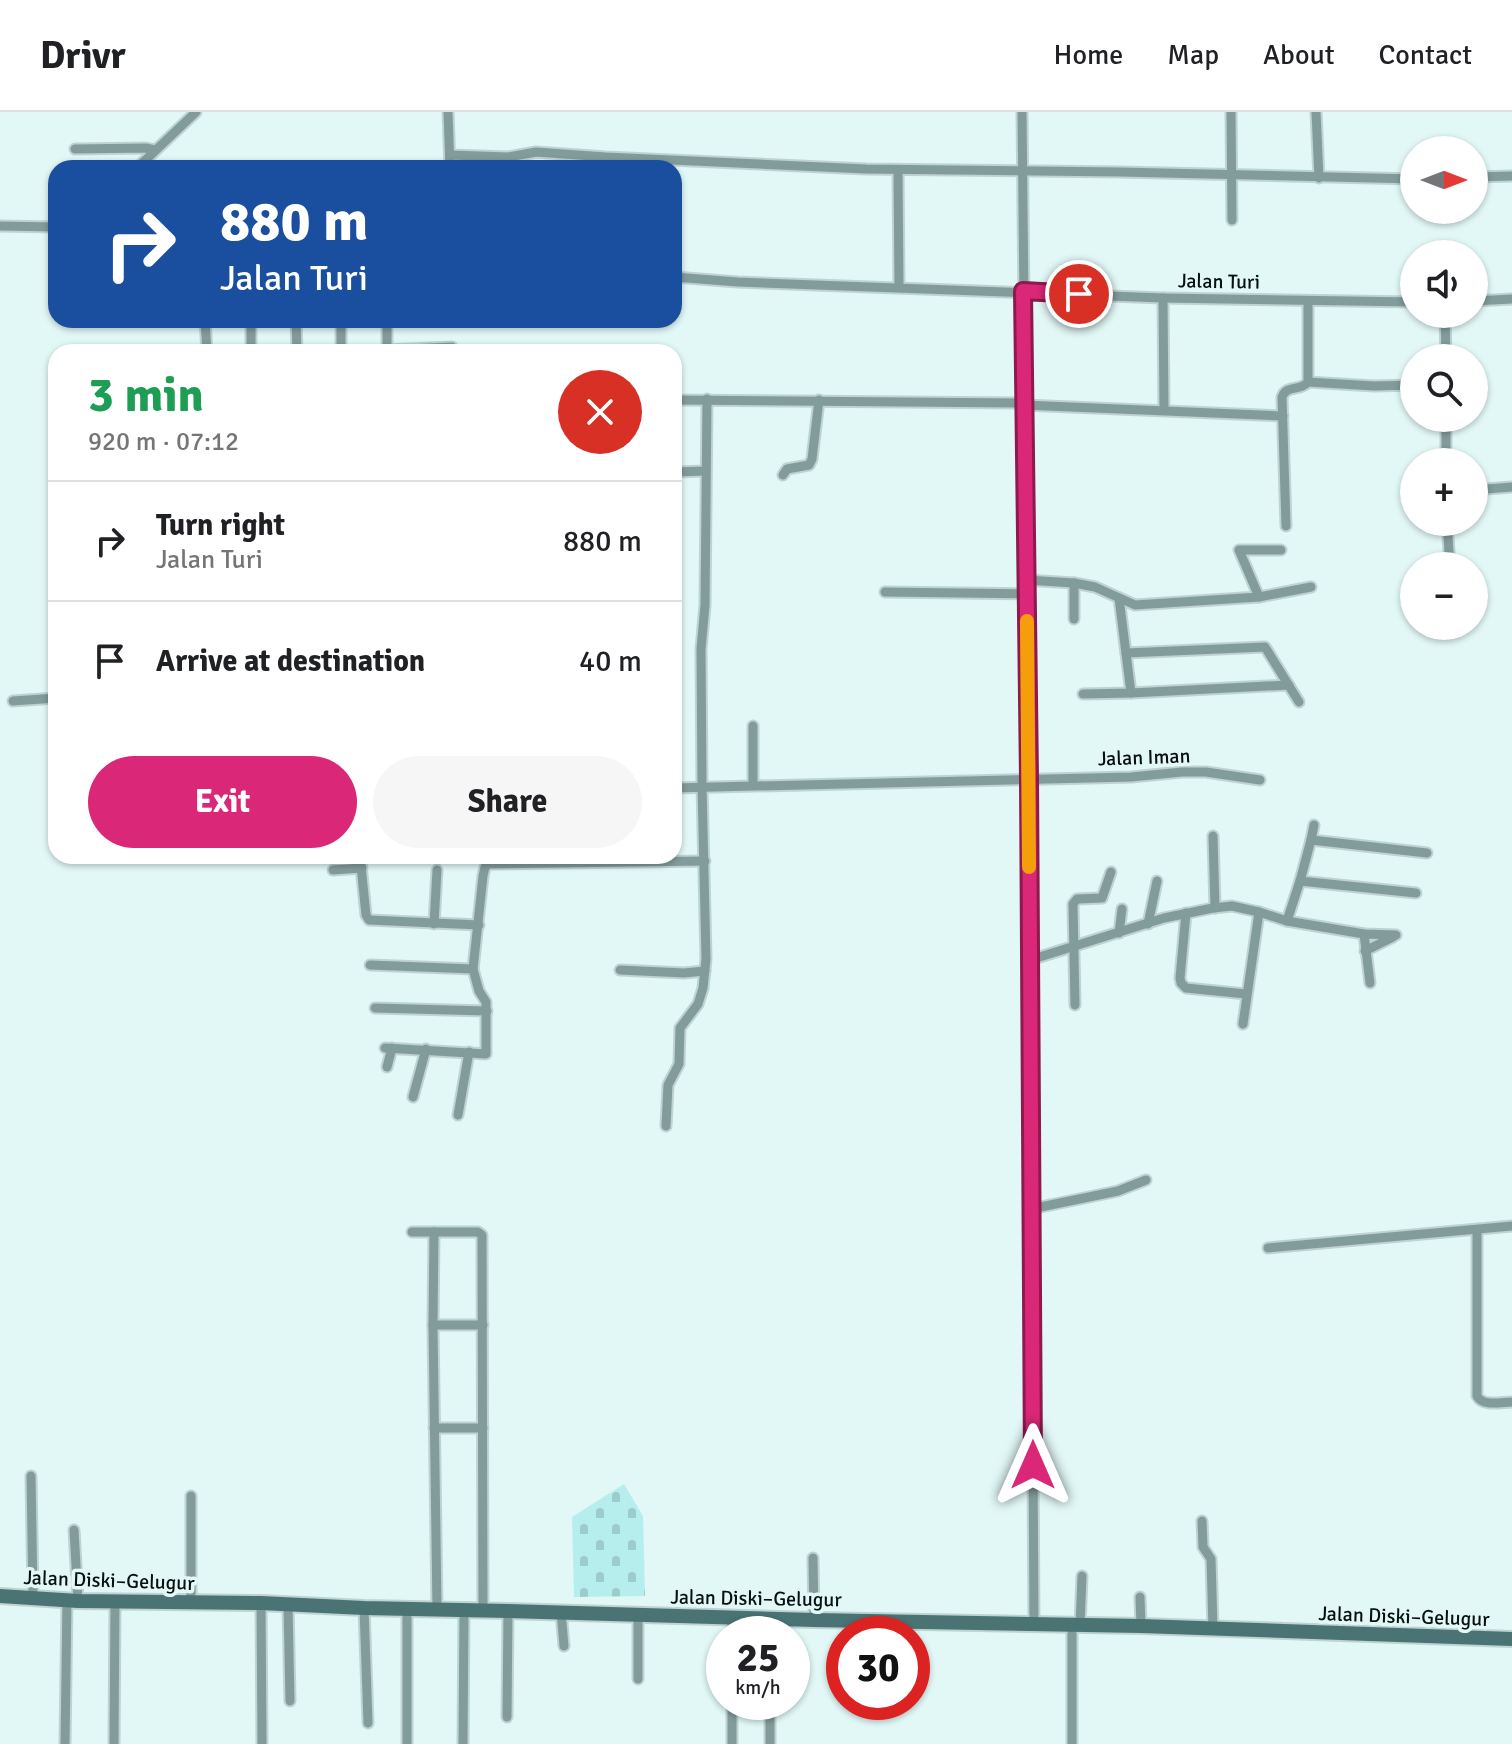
<!DOCTYPE html>
<meta charset="utf-8">
<style>
body{margin:0;font-family:Signika,sans-serif;background:#f6f6f6;color:#202124;height:100vh;display:flex;flex-direction:column;font-size:30px;white-space:nowrap}
*{box-sizing:border-box;margin:0}
p{font-size:26px;color:#757577}
.icon{flex:none;width:44px;height:44px;fill:none;stroke:currentColor;stroke-width:2;stroke-linecap:round;stroke-linejoin:round}
.map{position:relative;flex:1;overflow:hidden}
.sheet{position:absolute;left:48px;top:232px;width:634px;height:520px;display:flex;flex-direction:column;background:#fff;border-radius:24px;box-shadow:0 2px 6px #0004}
.sheet>*{flex:none}
.hud{position:absolute;left:48px;top:48px;width:634px;height:168px;border-radius:24px;box-shadow:0 2px 6px #0004;background:#1a4fa0;color:#fff;overflow:hidden}
.needle{width:52px;rotate:90deg}
.fabs{position:absolute;left:1400px;top:24px;display:grid;gap:16px}
.fabs a{display:grid;place-items:center;width:88px;height:88px;border-radius:50%;background:#fff;box-shadow:0 2px 6px #0004;font-size:40px}
.speed{position:absolute;left:706px;top:1504px;display:flex;gap:16px;font-size:40px;font-weight:700;text-align:center}
.speed>*{display:grid;place-content:center;width:104px;height:104px;border-radius:50%;background:#fff;box-shadow:0 2px 6px #0004;line-height:1}
.speed small{font-size:20px;font-weight:400}
.speed .limit{border:12px solid #d22;background:#fff;color:#111}
.pin{position:absolute;display:grid;place-items:center;width:68px;height:68px;color:#fff;margin:-34px;border:4px solid #fff;border-radius:50%;box-shadow:0 2px 8px #0007}
.me{position:absolute;width:88px;margin:-44px;rotate:0deg;stroke-linejoin:round;filter:drop-shadow(0 0 6px #0008)}
.turn{display:flex;align-items:center;gap:28px;height:168px;padding:0 40px;font-size:36px}
.turn .icon{width:104px;height:104px;stroke-width:2.5}
.turn b{display:block;font-size:56px;line-height:68px}
.round{display:grid;place-items:center;flex:none;width:84px;height:84px;border-radius:42px;background:#f6f6f6}
.head{display:flex;align-items:center;justify-content:space-between;height:136px;padding:0 40px}
h1{font-size:48px;font-weight:700;line-height:60px;color:#1e9e55}
.primary-button{display:flex;gap:16px;margin-top:auto;padding:16px 40px}
.primary-button a{flex:1;height:92px;border-radius:48px;background:#db2777;color:#fff;font-size:32px;font-weight:700;line-height:92px;text-align:center}
.primary-button a+a{background:#f6f6f6;color:#202124}
ul{padding:0;list-style:none}
li{display:flex;align-items:center;gap:24px;height:120px;padding:0 40px;border-top:2px solid #e0e0e0}
li div{flex:1}
li b{display:block;font-size:30px}
li em{font-style:normal}
header{display:flex;align-items:center;gap:48px;box-sizing:border-box;height:112px;padding:0 40px;background:#fff;border-bottom:2px solid #e0e0e0}
header strong{font-size:38px}
nav{display:flex;gap:44px;margin-inline-start:auto;font-size:28px}
.map>svg:first-child{display:block}
</style>
<header>
<strong>Drivr</strong>
<nav><a>Home</a><a>Map</a><a>About</a><a>Contact</a></nav>
</header>
<div class="map">
<svg width="1512" height="1632" viewBox="0 0 1512 1632">
<defs>
<pattern id="cemetery-stones" width="16" height="16" patternUnits="userSpaceOnUse" patternTransform="scale(2)"><rect width="16" height="16" fill="#b6eeed"/><path d="M2 7V4a2 2 0 0 1 4 0v3zM10 15v-3a2 2 0 0 1 4 0v3z" fill="#9bcbca"/></pattern>
</defs>
<rect width="100%" height="100%" fill="#e1f8f7"/>
<path fill="url(#cemetery-stones)" d="M624,1372l19,32 2,80 -71,1 -2,-80z"/>
<g fill="none" stroke-linecap="round" stroke-linejoin="round">
<g stroke="#bed3d2" stroke-width="13">
<g id="street">
<path d="M448,0l2,56"/>
<path d="M1022,0l7,666 5,847"/>
<path d="M1231,0l1,108"/>
<path d="M1316,0l3,66"/>
<path d="M75,37l71,-1 9,2"/>
<path d="M450,43l58,2 28,-5 70,5 260,12 254,3 294,7"/>
<path d="M137,56l59,-56"/>
<path d="M898,58l1,117"/>
<path d="M1474,65l38,-1"/>
<path d="M0,114l56,1"/>
<path d="M674,165l64,5 425,16 251,4"/>
<path d="M1163,186l1,112"/>
<path d="M1474,189l38,-2"/>
<path d="M1445,202l1,44"/>
<path d="M205,208l2,32"/>
<path d="M251,208v32"/>
<path d="M296,208l1,32"/>
<path d="M387,208v32"/>
<path d="M387,238l65,-3"/>
<path d="M341,240v-32"/>
<path d="M1308,270l66,4 40,-1"/>
<path d="M674,288l350,3"/>
<path d="M1024,293l259,11"/>
<path d="M1446,350v-44"/>
<path d="M674,360l32,-1"/>
<path d="M783,363l4,-6 22,-4 3,-6 7,-59"/>
<path d="M1474,378l38,-3"/>
<path d="M1447,410l3,44"/>
<path d="M1286,414l-4,-129c5,-13 18,-5 26,-15v-81"/>
<path d="M1026,468l48,3 21,4 40,18 124,-8 -20,-47h42"/>
<path d="M885,480l142,2"/>
<path d="M1259,485l52,-10"/>
<path d="M1074,507v-36"/>
<path d="M1126,541l139,-6 34,55"/>
<path d="M1131,581l158,-8"/>
<path d="M1083,582l48,-1 -12,-95"/>
<path d="M13,589l43,-3"/>
<path d="M753,614v59"/>
<path d="M674,676l457,-11 51,-5h24l54,8"/>
<path d="M1213,724l2,72"/>
<path d="M1311,728l3,-15"/>
<path d="M360,744l6,59 3,5 110,5"/>
<path d="M333,758l29,-2"/>
<path d="M1300,769l116,12"/>
<path d="M1186,801l-6,65 1,5 5,5 60,6"/>
<path d="M1287,809l13,-40 11,-41 116,13"/>
<path d="M434,812l3,-54"/>
<path d="M1148,812l9,-43"/>
<path d="M1119,821l3,-24"/>
<path d="M1364,822l6,49"/>
<path d="M1365,839l28,-14"/>
<path d="M1030,848l134,-42 49,-10 19,-2 27,6 28,9 77,13 32,1"/>
<path d="M370,853l103,4 10,-93 2,-9 4,-3 216,-3"/>
<path d="M620,858l64,3 21,-2"/>
<path d="M1075,893l-2,-101 4,-5 25,-1 9,-26"/>
<path d="M375,896l112,3"/>
<path d="M1243,912l16,-112"/>
<path d="M385,936l101,6v-52l-7,-11 -6,-22"/>
<path d="M387,955l5,-19"/>
<path d="M413,985l13,-48"/>
<path d="M458,1003l11,-63"/>
<path d="M666,1014l2,-41 11,-21 1,-36 18,-24 5,-16 3,-29 -4,-173 -1,-137 4,-44 2,-206"/>
<path d="M1031,1097l87,-18 28,-11"/>
<path d="M1477,1118v166c6,11 24,6 35,6"/>
<path d="M412,1120h66l4,3 1,375"/>
<path d="M434,1120l-1,93 4,285"/>
<path d="M1268,1136l244,-22"/>
<path d="M433,1213h50"/>
<path d="M434,1316h49"/>
<path d="M31,1364l2,121"/>
<path d="M191,1384v107"/>
<path d="M1202,1409l1,26 8,12 2,70"/>
<path d="M74,1418l4,71"/>
<path d="M813,1446l1,62"/>
<path d="M1140,1485l1,29"/>
<path d="M261,1491l1,141"/>
<path d="M288,1493l2,96"/>
<path d="M364,1496l4,115"/>
<path d="M561,1500l3,34"/>
<path d="M638,1503v64"/>
<path d="M1080,1514l2,-50"/>
<path d="M732,1522v-17"/>
<path d="M771,1522v-15"/>
<path d="M905,1590v3"/>
<path d="M507,1605l1,-106"/>
<path d="M65,1632l2,-145"/>
<path d="M114,1632l1,-143"/>
<path d="M407,1632v-135"/>
<path d="M463,1632l1,-134"/>
<path d="M732,1632v-42"/>
<path d="M770,1632v-42"/>
<path d="M1072,1632v-118"/>
</g>
</g>
<g stroke="#bed3d2" stroke-width="18">
<path id="secondary" d="M0,1484l78,5 183,2 103,5 144,3 306,9 327,6 371,13"/>
</g>
<use href="#street" stroke="#829c9c" stroke-width="9"/>
<use href="#secondary" stroke="#4a7373" stroke-width="14"/>
</g>
<g fill="none" stroke-linecap="round" stroke-linejoin="round">
<g stroke="#8e194d" stroke-width="20">
<path id="route" d="M1033,1353l-4,-687 -6,-487 56,3"/>
</g>
<use href="#route" stroke="#db2777" stroke-width="14"/>
<path stroke="#f59e0b" stroke-width="14" d="M1027,509l2,246"/>
</g>
<g text-anchor="middle" stroke-width="7" stroke-linejoin="round" paint-order="stroke">
<g font-size="20" fill="#081010" stroke="#e1f8f7">
<text transform="translate(1219 169) rotate(1)" y="7">Jalan Turi</text>
<text transform="translate(1144 645) rotate(-2)" y="7">Jalan Iman</text>
<text transform="translate(109 1468) rotate(2)" y="7">Jalan Diski–Gelugur</text>
<text transform="translate(756 1486) rotate(1)" y="7">Jalan Diski–Gelugur</text>
<text transform="translate(1404 1504) rotate(2)" y="7">Jalan Diski–Gelugur</text>
</g>
</g>
</svg>
<div class="fabs">
<a><svg class="needle" viewBox="-14 -14 28 28"><path d="M0-13l5 13h-10z" fill="#e53935"/><path d="M0 13l5-13h-10z" fill="#757577"/></svg></a>
<a><svg class="icon" aria-label="sound" viewBox="0 0 24 24"><path d="M4 9h4l5-4v14l-5-4H4zM17 9q2 3 0 6"/></svg></a>
<a><svg class="icon" aria-label="search" viewBox="0 0 24 24"><circle cx="10" cy="10" r="6"/><path d="M15 15l6 6"/></svg></a>
<a>+</a>
<a>−</a>
</div>
<div class="speed"><div>25<small>km/h</small></div><div class="limit">30</div></div>
<div class="pin" style="left:1079px;top:182px;background:#d93025"><svg class="icon" aria-label="arrive" viewBox="0 0 24 24"><path d="M6 21V4h12l-3 4 3 4H6"/></svg></div>
<svg class="me" style="left:1033px;top:1353px" viewBox="-20 -20 40 40"><path d="M0-17L14 15 0 8-14 15z" fill="#db2777" stroke="#fff" stroke-width="4"/></svg>
<div class="hud">
<div class="turn"><svg class="icon" aria-label="right" viewBox="0 0 24 24"><path d="M7 20v-9h11M14 6l5 5-5 5"/></svg><div><b>880 m</b>Jalan Turi</div></div>
</div>
<section class="sheet">
<div class="head"><div><h1>3 min</h1><p>920 m · 07:12</p></div><a class="round" style="background:#d93025;color:#fff"><svg class="icon" aria-label="close" viewBox="0 0 24 24"><path d="M6 6l12 12M18 6L6 18"/></svg></a></div>
<ul>
<li><svg class="icon" aria-label="right" viewBox="0 0 24 24"><path d="M7 20v-9h11M14 6l5 5-5 5"/></svg><div><b>Turn right</b><p>Jalan Turi</p></div><em>880 m</em></li>
<li><svg class="icon" aria-label="arrive" viewBox="0 0 24 24"><path d="M6 21V4h12l-3 4 3 4H6"/></svg><div><b>Arrive at destination</b></div><em>40 m</em></li>
</ul>
<div class="primary-button"><a>Exit</a><a>Share</a></div>
</section>
</div>
